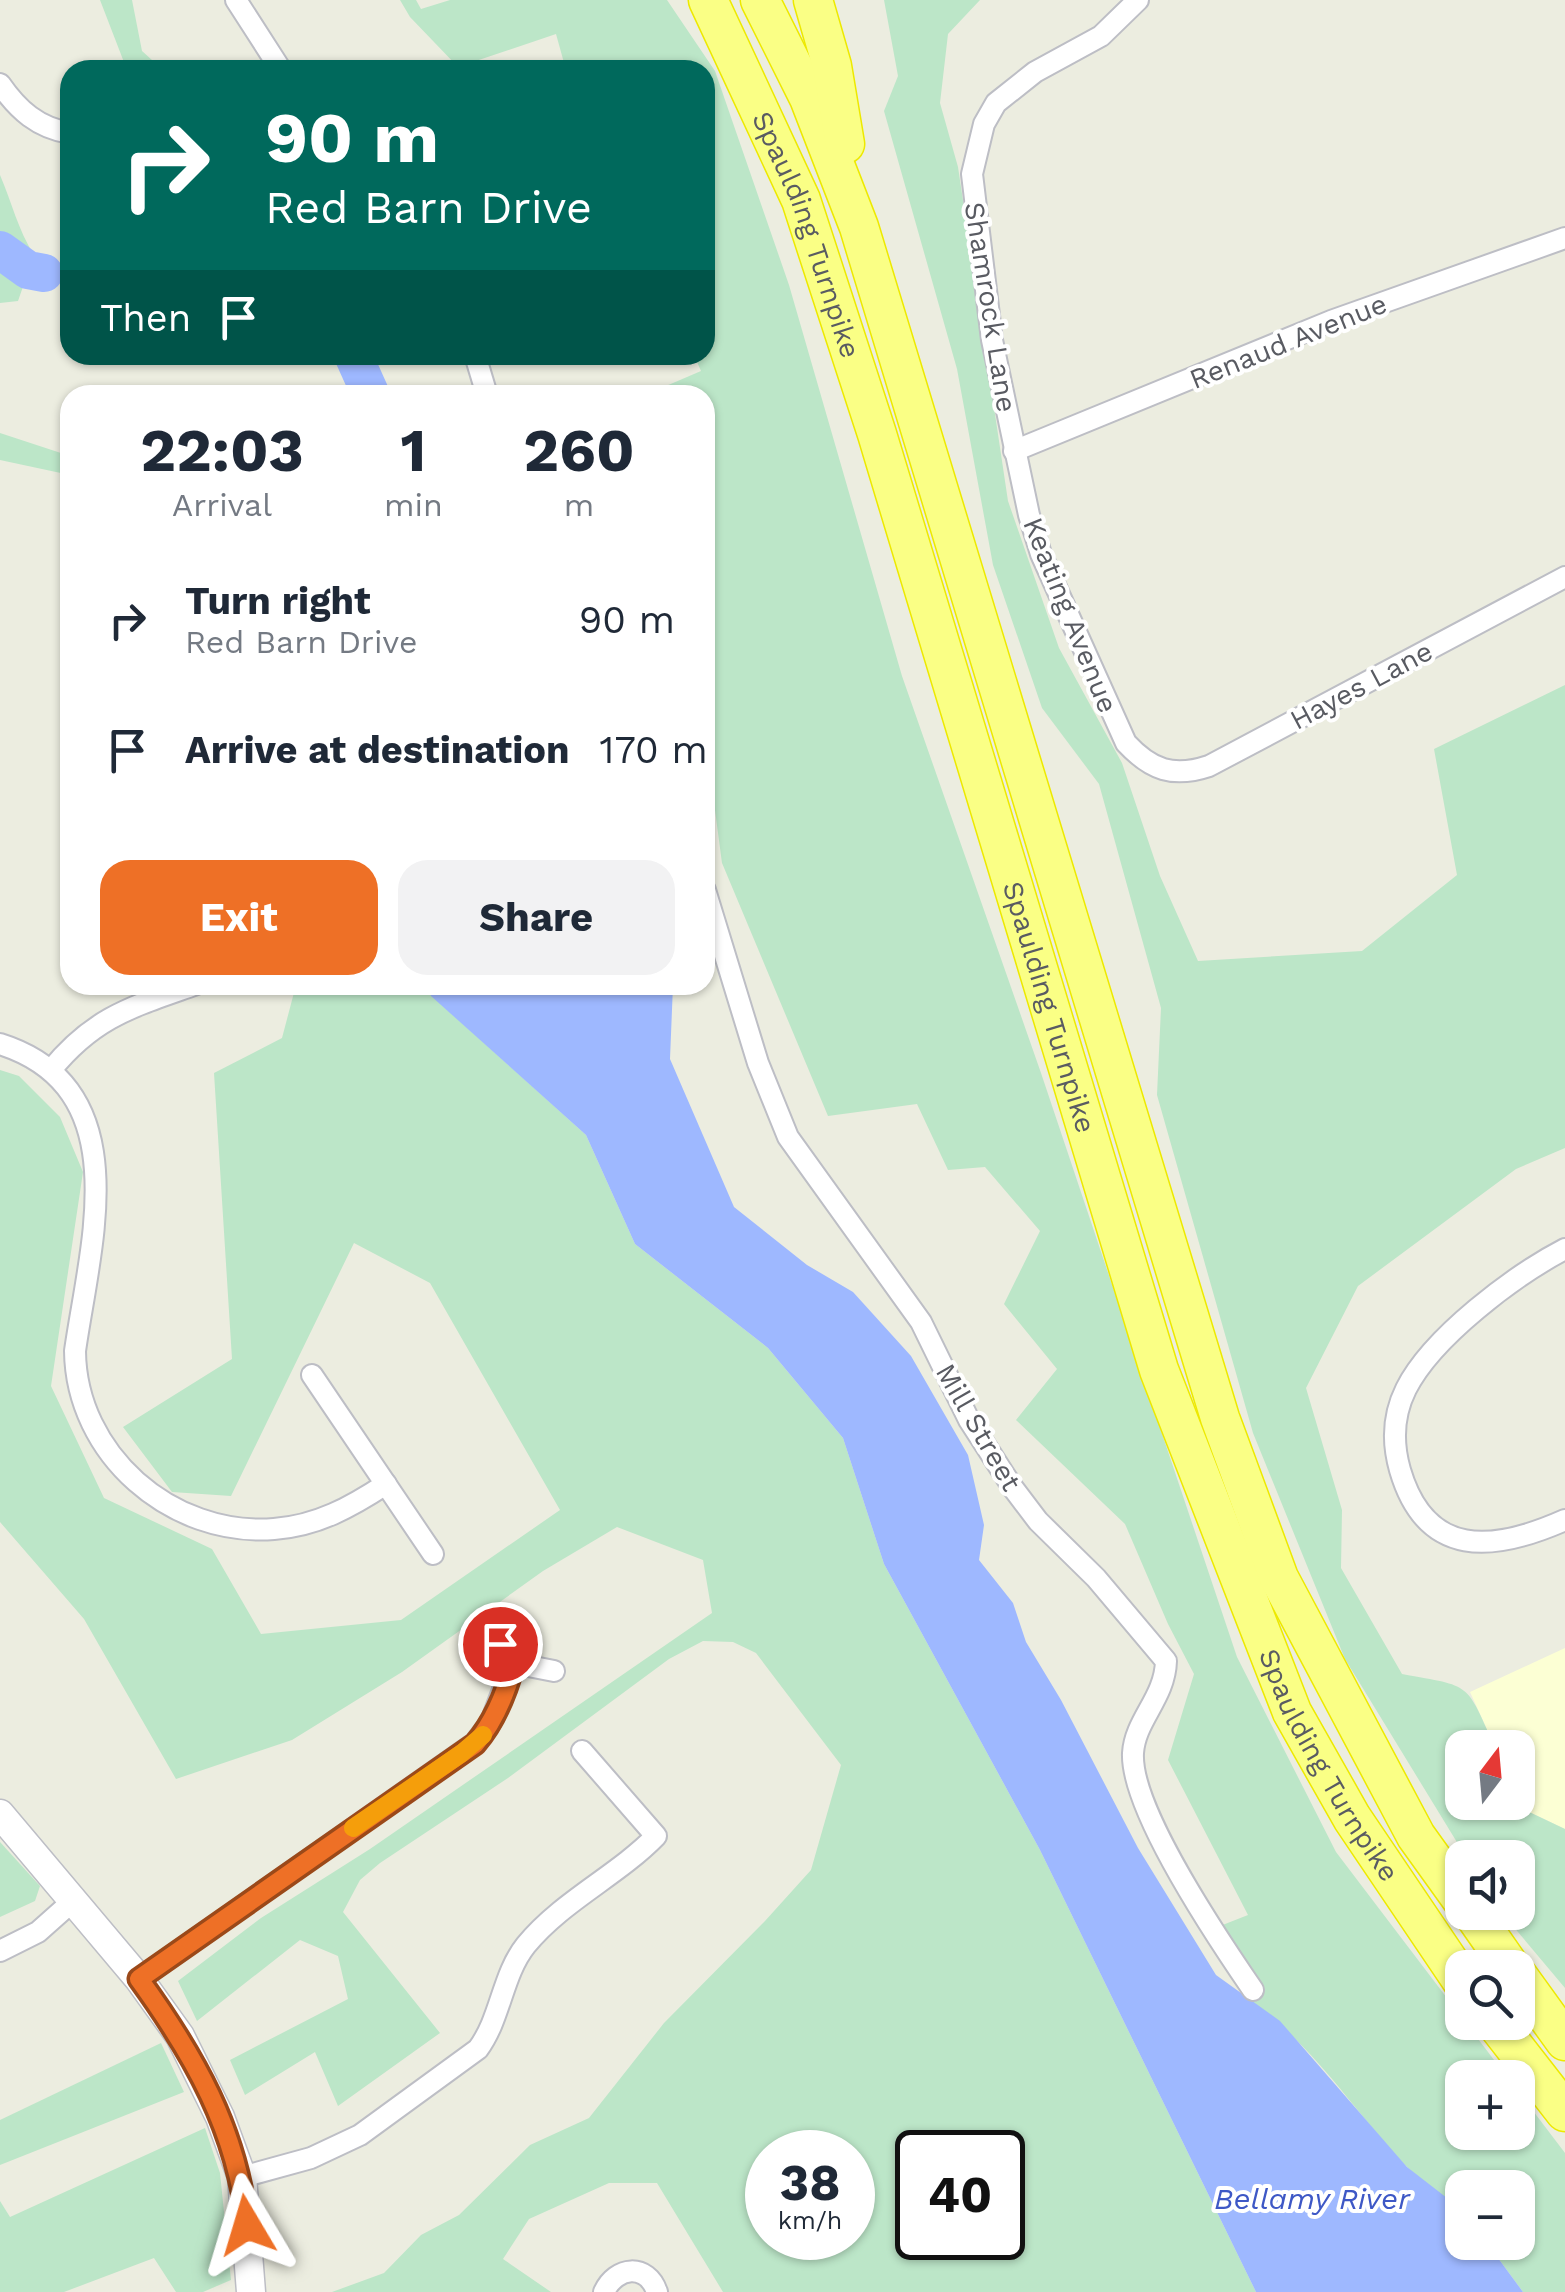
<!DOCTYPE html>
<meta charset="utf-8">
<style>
body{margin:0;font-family:"Work Sans",sans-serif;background:#f2f2f3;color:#1f2937;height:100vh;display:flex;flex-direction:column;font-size:38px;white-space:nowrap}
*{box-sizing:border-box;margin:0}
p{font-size:32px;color:#747a83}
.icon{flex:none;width:55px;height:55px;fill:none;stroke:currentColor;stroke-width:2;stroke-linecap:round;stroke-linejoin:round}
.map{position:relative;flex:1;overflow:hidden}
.details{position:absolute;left:60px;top:385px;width:655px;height:610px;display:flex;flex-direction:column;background:#fff;border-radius:30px;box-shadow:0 2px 8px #0004}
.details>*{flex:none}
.guide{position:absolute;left:60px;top:60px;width:655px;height:305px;border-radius:30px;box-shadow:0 2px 8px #0004;background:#00695c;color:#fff;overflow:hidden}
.needle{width:65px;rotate:16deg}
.fabs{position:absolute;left:1445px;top:1730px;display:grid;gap:20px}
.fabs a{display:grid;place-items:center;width:90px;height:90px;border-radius:20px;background:#fff;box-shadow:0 2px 8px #0004;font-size:50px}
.speed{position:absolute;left:745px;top:2130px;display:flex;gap:20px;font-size:50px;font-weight:700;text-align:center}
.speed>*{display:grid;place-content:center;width:130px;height:130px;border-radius:50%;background:#fff;box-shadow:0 2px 8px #0004;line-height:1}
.speed small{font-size:25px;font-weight:400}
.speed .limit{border:5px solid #111;border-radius:15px;background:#fff;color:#111}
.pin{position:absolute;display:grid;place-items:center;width:85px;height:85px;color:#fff;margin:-42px;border:5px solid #fff;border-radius:50%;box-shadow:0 2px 10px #0007}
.me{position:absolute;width:110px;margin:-55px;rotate:353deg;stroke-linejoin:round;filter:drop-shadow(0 0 8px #0008)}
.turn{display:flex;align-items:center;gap:35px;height:210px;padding:0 40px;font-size:45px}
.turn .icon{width:130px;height:130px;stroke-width:2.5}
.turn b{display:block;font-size:70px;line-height:85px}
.then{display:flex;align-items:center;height:95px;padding:0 40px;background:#0003;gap:20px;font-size:38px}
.eta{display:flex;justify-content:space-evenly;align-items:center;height:170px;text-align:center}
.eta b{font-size:60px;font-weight:700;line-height:70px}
.primary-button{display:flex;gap:20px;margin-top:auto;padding:20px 40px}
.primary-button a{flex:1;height:115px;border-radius:30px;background:#ee7026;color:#fff;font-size:40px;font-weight:700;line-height:115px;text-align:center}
.primary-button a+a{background:#f2f2f3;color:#1f2937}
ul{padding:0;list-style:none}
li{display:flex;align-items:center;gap:30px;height:130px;padding:0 40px}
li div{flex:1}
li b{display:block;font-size:38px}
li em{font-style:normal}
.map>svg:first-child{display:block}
</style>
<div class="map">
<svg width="1565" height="2292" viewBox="0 0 1565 2292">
<rect width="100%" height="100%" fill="#ecede0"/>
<path fill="#fcffd4" d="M1565,1648v181l-44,-21 -3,-9v-51l-23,-1 -25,-55z"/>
<g fill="#bce6c8" fill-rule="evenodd">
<path d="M100,0h32l10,51 21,19h-36z"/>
<path d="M400,0h16l5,9 29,-9h217l48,71 74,214 113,391 139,397 196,584 99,195 171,225 -45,1v54h56v-41l47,62v139h-42l-36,-49 31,-1v-54h-56v27c-17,-19 -40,-32 -58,-51 -51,-54 -92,-122 -156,-163l14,-6 -42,-69 28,-11 -80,-155 26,-86 -26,-50 -43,-100 -109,-104 41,-51 -53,-65 36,-73 -55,-64 -37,3 -31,-66 -89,12 -106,-253 -17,-128v-340h-60l56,-24 -7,-16h11v-285h-139l-10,-36 -98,33 -48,-50z"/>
<path d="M884,0h96l-32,34 -8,69 18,64 50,334 51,147 63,115 38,113 38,85 164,-10 95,-76 -23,-126 131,-64v463l-49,21 -158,117 -52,102 36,122 -1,58 61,106c71,13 63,7 93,73l-33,1v54h56v-3l3,9 44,21v159l-63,-75 16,-1v-54l-52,-1 -121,-198 -92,-226 -96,-338 4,-87 -62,-224 -57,-76 -49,-143 -36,-196 -73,-258 14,-35z"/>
<path d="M0,175c12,28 18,55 34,80l-16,46 -18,2z"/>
<path d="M0,433l70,23v19l-70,-15z"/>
<path d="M296,985h129l7,11 154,139 49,109 133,104 75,90 41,126 156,286 216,442h-533l-66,-109h-48l-80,36 -26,40 48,33h-219l52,-19 37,-38 38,-20 71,-70 59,-27 75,-95 101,-102 46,-51 30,-105 -85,-112 -23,-11 -30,-1 -34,18 -161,119 -128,85 -20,17 -17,32 97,121 -102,73 -23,-54 -70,43 -15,-35 118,-61 -10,-43 -38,-16 -103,81 -19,-40 83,-63 109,-69 342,-236 -9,-53 -86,-33 -74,44 -141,101 -110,68 -116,39 -92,-160 -84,-97v-452l19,6 41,41 23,55 -32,214 53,112 108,51 49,85 140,-14 159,-110 -130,-227 -76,-40 -123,253 -59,-4 -49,-65 109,-68 -18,-286 68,-35zM768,2152h84v86h-84zM918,2152h84v86h-84z"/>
<path d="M0,1842l40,44 -5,15 -35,16z"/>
<path d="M161,2043l23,49 -184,73v-45z"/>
<path d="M205,2128l15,45 11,107 -28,12h-27l-22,-34 -90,34h-64v-91l10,16z"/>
</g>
<path fill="#9eb8ff" d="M425,985h248l-3,74 64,148 73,58 46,27 58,64 57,99 16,70 -5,35 34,43 13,39 35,58 77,148 78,127 64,46 127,146 40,31 15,17v27l25,1 36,49h-267l-216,-442 -156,-286 -41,-126 -75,-90 -133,-104 -49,-109 -155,-139z"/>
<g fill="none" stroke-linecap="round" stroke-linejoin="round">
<g stroke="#9eb8ff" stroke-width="38">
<path d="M0,250l28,20 16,3"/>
<path d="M353,355l18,40"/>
</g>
<g stroke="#bdbec5" stroke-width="24">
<g id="minor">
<path d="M236,0l45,70"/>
<path d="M1138,0l-37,36 -66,36 -39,31 -12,21 -12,50 20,166 37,175 12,39 85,189c25,27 47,35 83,23l356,-189"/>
<path d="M0,84c18,26 38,44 70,49"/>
<path d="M475,355l12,40"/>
<path d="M1014,451l317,-130 234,-83"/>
<path d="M705,890l53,173 30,74 133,185 48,98 44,68 25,33 58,57 70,83c-1,37 -31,59 -33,92 -3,56 87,189 120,237"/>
<path d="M0,1044c139,44 90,201 75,307 1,103 96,186 199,178 43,-3 77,-22 112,-45"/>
<path d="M51,1070c43,-53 81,-63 143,-85"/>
<path d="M1565,1249c-50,26 -133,88 -159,140 -13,26 -14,53 -6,81 26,89 93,82 165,50"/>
<path d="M312,1375l121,179"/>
<path d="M513,1663l41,8"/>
<path d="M0,1951l38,-19 36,-32"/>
<path d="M139,1979l336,-236 16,-21 22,-59 -21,-29"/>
<path d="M242,2177l69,-19 49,-23 118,-86c23,-31 24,-74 48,-104 36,-44 91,-69 130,-109l-74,-85"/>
<path d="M604,2292c12,-26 43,-29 53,0"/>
</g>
</g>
<g stroke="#bdbec5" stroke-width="31">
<path id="tertiary" d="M0,1814l139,165 41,57 40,81 22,60 9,115"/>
</g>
<g stroke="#ede900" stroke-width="41">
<g id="motorway">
<path id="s1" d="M708,0l93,200 76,234 282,936 133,342 60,106 110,163"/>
<path d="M760,0l49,98 50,129 361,1191 59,160 137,258 46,64"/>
<path d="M813,0l19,66 13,78"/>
<path d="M1472,1912l39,56"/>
<path d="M1518,1976l47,65"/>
<path d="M1495,2022l70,90"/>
</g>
</g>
<use href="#minor" stroke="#fff" stroke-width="20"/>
<use href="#tertiary" stroke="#fff" stroke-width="28"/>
<use href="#motorway" stroke="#faff85" stroke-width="38"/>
</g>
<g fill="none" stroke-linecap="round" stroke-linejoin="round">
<g stroke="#9b4919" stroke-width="25">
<path id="route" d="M247,2225c-10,-95 -53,-170 -108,-246l336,-235c20,-23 31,-51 39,-81l-14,-19"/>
</g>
<use href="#route" stroke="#ee7026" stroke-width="18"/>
<path stroke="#f59e0b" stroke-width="18" d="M353,1828l109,-75 21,-18"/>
</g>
<g text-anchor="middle" stroke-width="8" stroke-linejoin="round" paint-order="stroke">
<g font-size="28" fill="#595b62" stroke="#fff">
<text dy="10" stroke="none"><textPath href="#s1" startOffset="255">Spaulding Turnpike</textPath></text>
<text transform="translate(991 307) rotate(81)" y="10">Shamrock Lane</text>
<text transform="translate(1288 341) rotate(-22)" y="10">Renaud Avenue</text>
<text transform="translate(1071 615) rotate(68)" y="10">Keating Avenue</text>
<text transform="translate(1361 685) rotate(-28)" y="10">Hayes Lane</text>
<text dy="10" stroke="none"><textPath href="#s1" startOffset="1065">Spaulding Turnpike</textPath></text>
<text transform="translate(979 1427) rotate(60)" y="10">Mill Street</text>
<text dy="10" stroke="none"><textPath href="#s1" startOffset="1875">Spaulding Turnpike</textPath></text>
</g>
<g font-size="30" font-style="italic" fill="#3e58c6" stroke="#fff">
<text x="1312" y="2209">Bellamy River</text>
</g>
</g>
</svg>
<div class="fabs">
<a><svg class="needle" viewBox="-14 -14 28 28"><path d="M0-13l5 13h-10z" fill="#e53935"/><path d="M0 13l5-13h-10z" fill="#747a83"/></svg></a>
<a><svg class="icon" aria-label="sound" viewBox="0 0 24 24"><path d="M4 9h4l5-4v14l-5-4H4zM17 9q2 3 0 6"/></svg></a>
<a><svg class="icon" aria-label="search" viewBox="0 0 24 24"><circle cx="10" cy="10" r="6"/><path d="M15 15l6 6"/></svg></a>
<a>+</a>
<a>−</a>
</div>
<div class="speed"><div>38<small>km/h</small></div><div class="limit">40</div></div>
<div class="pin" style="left:500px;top:1644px;background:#d93025"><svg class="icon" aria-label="arrive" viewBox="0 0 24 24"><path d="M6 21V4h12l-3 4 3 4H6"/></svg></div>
<svg class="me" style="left:247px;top:2225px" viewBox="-20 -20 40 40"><path d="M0-17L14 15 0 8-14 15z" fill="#ee7026" stroke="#fff" stroke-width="4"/></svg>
<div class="guide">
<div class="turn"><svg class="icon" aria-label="right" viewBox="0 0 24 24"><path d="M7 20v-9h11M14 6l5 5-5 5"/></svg><div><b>90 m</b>Red Barn Drive</div></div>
<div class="then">Then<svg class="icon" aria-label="arrive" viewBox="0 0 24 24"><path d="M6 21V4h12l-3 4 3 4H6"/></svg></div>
</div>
<section class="details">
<div class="eta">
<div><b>22:03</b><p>Arrival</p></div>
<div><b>1</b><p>min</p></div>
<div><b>260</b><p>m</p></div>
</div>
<ul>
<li><svg class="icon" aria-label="right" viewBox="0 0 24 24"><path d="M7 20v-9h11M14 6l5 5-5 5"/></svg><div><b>Turn right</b><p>Red Barn Drive</p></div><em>90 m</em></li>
<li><svg class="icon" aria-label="arrive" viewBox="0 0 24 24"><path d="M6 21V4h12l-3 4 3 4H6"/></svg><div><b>Arrive at destination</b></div><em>170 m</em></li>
</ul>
<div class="primary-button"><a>Exit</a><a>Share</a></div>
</section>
</div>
